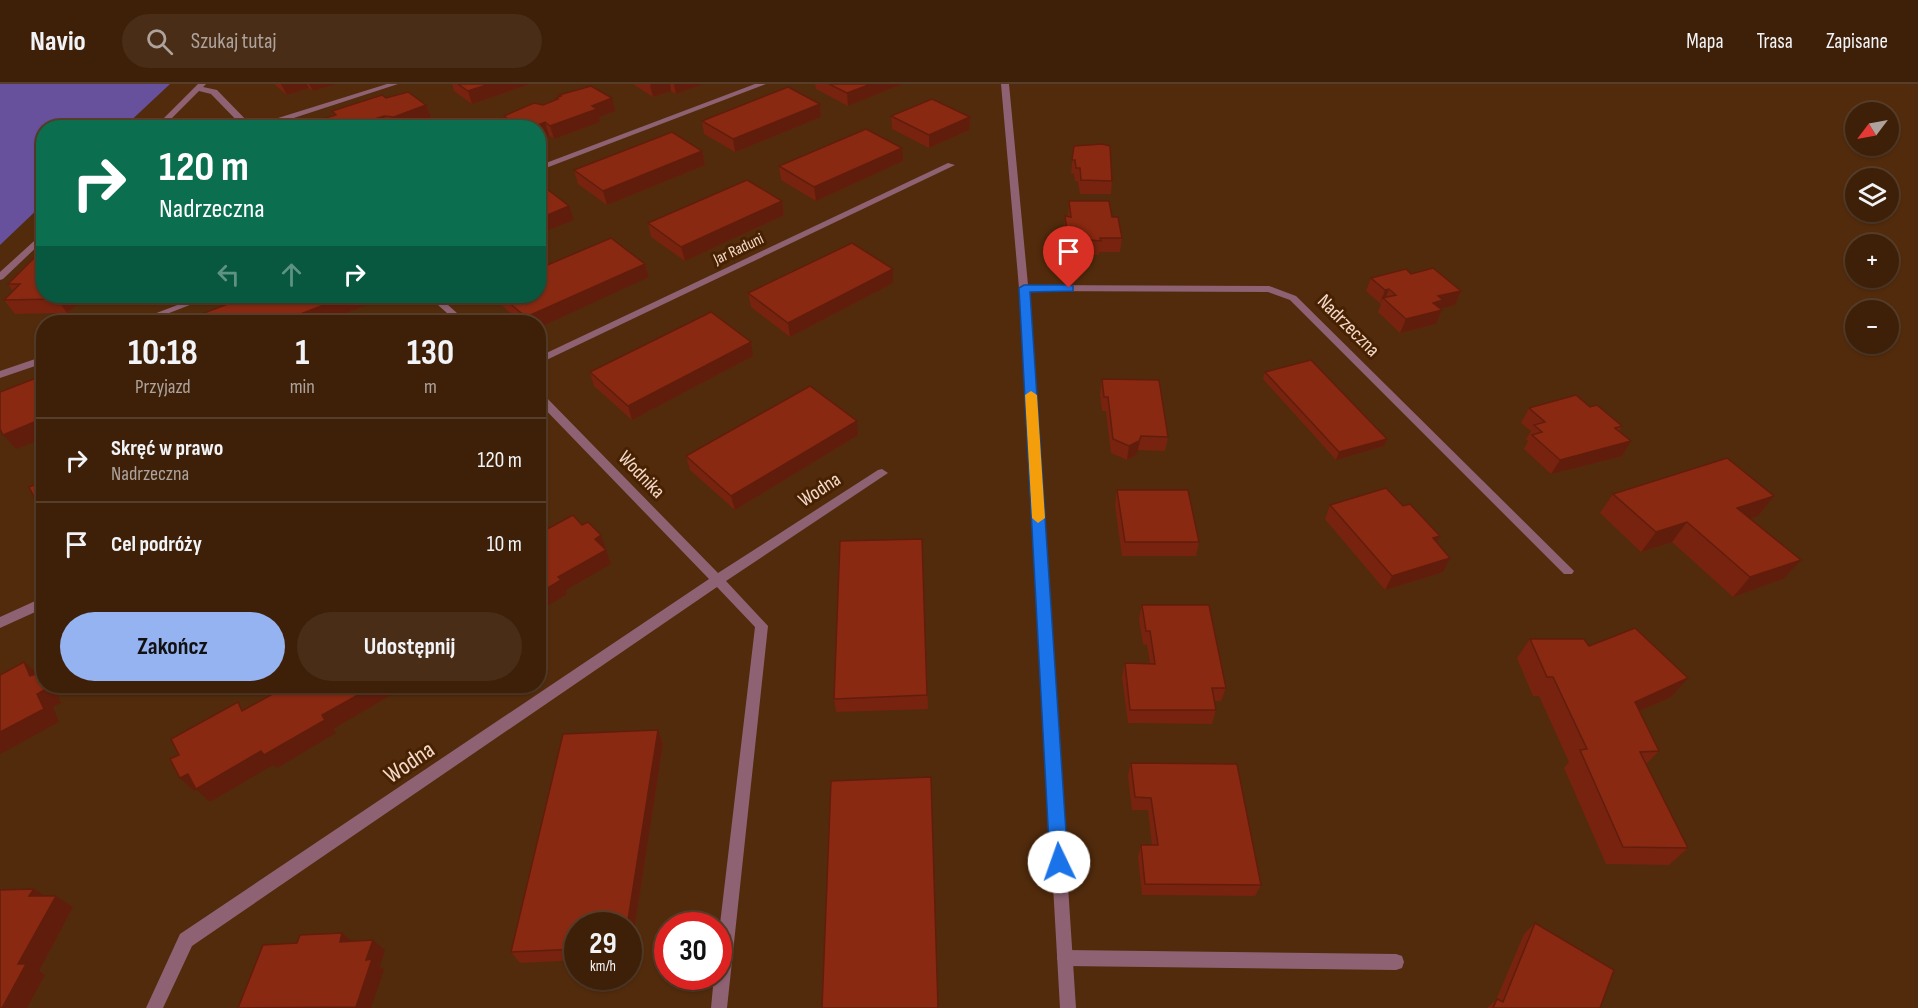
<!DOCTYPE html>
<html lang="pl">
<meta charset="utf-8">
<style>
body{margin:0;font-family:"Sofia Sans Condensed",sans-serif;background:#492d17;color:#f1f3f6;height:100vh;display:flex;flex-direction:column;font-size:22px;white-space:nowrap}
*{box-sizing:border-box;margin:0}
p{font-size:20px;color:#ada39c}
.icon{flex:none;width:33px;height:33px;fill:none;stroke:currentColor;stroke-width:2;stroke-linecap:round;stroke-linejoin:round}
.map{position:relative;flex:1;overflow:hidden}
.side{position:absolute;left:36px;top:231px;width:510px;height:378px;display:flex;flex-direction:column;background:#3e2009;border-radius:24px;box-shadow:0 2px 4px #0004,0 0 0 2px #573e2a}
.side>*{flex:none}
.top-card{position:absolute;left:36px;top:36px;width:510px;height:183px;border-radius:24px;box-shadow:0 2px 4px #0004,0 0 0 2px #573e2a;background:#0b6e4f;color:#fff;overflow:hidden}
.needle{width:39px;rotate:238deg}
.buttons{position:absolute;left:1845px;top:18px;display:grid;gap:12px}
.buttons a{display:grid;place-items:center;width:54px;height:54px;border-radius:50%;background:#3e2009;box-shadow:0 2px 4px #0004,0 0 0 2px #573e2a;font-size:30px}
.speed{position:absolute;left:564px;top:828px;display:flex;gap:12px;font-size:30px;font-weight:700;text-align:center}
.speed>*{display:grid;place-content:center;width:78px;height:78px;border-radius:50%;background:#3e2009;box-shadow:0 2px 4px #0004,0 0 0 2px #573e2a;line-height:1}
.speed small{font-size:15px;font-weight:400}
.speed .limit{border:9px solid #d22;background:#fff;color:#111}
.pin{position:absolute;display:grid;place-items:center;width:51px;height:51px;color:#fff;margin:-62px -26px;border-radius:50% 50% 50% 0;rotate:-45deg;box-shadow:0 0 6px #0007}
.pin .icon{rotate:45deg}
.me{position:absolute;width:66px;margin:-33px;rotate:357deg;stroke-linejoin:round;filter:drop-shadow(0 0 4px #0008)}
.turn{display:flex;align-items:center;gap:21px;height:126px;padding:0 24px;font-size:27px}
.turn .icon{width:78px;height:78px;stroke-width:2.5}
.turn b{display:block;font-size:42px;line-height:51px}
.lanes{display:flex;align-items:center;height:57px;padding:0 24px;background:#0003;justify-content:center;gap:30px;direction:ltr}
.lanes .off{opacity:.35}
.eta{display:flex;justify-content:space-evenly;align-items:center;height:102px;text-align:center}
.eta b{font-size:36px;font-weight:700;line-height:42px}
.button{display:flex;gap:12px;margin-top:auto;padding:12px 24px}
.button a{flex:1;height:69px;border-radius:36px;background:#95b2f1;color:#111;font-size:24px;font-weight:700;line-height:69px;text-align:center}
.button a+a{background:#492d17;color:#f1f3f6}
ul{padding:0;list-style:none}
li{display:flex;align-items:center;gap:18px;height:84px;padding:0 24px;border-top:2px solid #573e2a}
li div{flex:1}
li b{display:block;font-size:22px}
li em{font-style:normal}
header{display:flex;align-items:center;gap:36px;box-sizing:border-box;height:84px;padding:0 30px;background:#3e2009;border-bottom:2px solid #573e2a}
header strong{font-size:28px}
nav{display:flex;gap:33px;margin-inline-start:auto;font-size:21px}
.search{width:420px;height:54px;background:#492d17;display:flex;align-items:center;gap:15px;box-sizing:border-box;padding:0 21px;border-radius:33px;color:#ada39c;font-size:22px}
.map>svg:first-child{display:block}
</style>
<header>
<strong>Navio</strong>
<div class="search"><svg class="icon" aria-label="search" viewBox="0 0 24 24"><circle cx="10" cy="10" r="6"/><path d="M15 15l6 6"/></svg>Szukaj tutaj</div>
<nav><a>Mapa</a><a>Trasa</a><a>Zapisane</a></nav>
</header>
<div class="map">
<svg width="1918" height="924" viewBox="0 0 1918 924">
<rect width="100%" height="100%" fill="#522b0c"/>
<path fill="#67519d" d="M0,0h170l-46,43 -80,1 -1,76 -43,41z"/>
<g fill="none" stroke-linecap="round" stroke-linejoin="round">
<path fill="#8e6273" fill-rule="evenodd" d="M1065,866l331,4 6,2 2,6 -2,6 -6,2 -331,-4 -6,-2 -2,-6 2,-6z"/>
<g fill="#8e6273" fill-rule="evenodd">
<path d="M198,0h8l-3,3 14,3 35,36 135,-42h11l-135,44h-19l-33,-34 -12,-3 -37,37h-8z"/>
<path d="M755,0h11l-228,87v-5z"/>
<path d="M1001,0h8l19,201 241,1 27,10 278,275 -2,3h-8l-274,-274 -22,-8 -239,-1 47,717h-16l-41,-720z"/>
<path d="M948,79l7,2 -417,199v-7z"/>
<path d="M44,148v8l-41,39 -3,1v-8z"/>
<path d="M201,212h12l-67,26h-13z"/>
<path d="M428,212h10l29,26h-10z"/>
<path d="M44,272v7l-44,15v-7z"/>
<path d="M538,308l4,1 176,180 160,-103 4,-1 6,4 -162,108 42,45 -41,382h-16l3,-32h4v-35l37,-314 -38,-40 -525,359 -29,62h-17l34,-74 529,-355 -171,-177z"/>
<path d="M44,513v11l-44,20v-11z"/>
</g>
</g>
<g fill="#77230f">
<path d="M274,0h62l-23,7 -4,-3 -22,7z"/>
<path d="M452,0h78l-58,20 -18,-13z"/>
<path d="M633,0h70l-27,10 -5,-3 -18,6z"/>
<path d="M815,0h87l-54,22 -32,-17z"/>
<path d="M559,11l56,16 -16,6 1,5 -46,17 -5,-4 -11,4v-11h-30l-4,-12 52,-16v-2l3,-1z"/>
<path d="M386,14l40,7 5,12 -25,11h-92l-2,-6 22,-7 -2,-4z"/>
<path d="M820,20l1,13 -86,35 -31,-18 -2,-13z"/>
<path d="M891,32l79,1 -1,13 -40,18 -37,-19z"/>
<path d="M1074,62l38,35 -1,13h-31l-2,-13h-3l-1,-7 -3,-1z"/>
<path d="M702,67l3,14 -98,40 -29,-21 -4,-14z"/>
<path d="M903,77l-87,40 -35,-21 -2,-14z"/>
<path d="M782,117l2,14 -99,46 -34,-24 -3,-14z"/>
<path d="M1069,117l43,16 10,21 -2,14h-21v3l-32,-3 -3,-22 1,-14 3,1z"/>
<path d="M43,165l1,47h43l-20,17 -52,1 -11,-14 9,-9 -5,-7z"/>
<path d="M645,180l4,13 -111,45h-17l-22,-19 -3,-7h42z"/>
<path d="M1411,190l50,17 -6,14 -15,3 2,2 -6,14 -36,9 -22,-21 3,-8 -15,-13 5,-13z"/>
<path d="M893,199l-103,54 -39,-30 -3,-14z"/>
<path d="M753,272l-121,64 -38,-34 -4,-14z"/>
<path d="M1265,288l122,67 -3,7 -48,14 -73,-81z"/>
<path d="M1102,295l66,58 -3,14 -27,-1 -2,5 -9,5 -16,-7 -5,-42h-4l-2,-17z"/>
<path d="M1590,323l32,19 -3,5 3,25 -71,18 -27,-25 4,-8 -2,-2 5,-8 -10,-8 8,-15z"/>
<path d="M858,351l-123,75 -45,-40 -4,-14z"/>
<path d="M1117,406l82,52 -3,14h-74l-7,-51z"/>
<path d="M1613,410l145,22 -8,2 33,61 -50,18 -61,-55 -31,10 -41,-39z"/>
<path d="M1330,421l73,1 37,30 -4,7 7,29 -58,18 -60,-71z"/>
<path d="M922,455l6,170 -92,3 -2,-13z"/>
<path d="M1142,521l84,83 -5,13h-7l2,9 -4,14 -84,-1 -6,-46 3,-14h25l-3,-18 -4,-1 -4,-25z"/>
<path d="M1530,555l59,7 82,51 -32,14 20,40 -13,13 42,84 -19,17 -63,-1 -42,-96 5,-6 -30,-66h-6l-16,-38z"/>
<path d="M658,646l5,14 -33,213h-2v-31h-50v34l-58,3 -9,-11z"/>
<path d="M1131,679l130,122 -6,11 -113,-1 -4,-38 3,-12h11l-4,-35h-16l-4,-35z"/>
<path d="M1535,839l65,85h-113l9,-8 28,-66z"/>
</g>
<g fill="#611d0c">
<path d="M281,0h26l2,4 -22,7z"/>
<path d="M309,0h27l-23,7z"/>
<path d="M489,0h41l-58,20 -4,-13z"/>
<path d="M652,0h18l1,7 -18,6 -3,-12z"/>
<path d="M674,0h29l-27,10z"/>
<path d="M871,0h31l-54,22 -1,-13z"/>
<path d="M612,14l3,13 -16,6 1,5 -46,17 -4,-13 42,-20z"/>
<path d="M820,20l1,13 -86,35 -2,-13z"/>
<path d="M426,21l5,12 -25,11h-7l-5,-11z"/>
<path d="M384,32l5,12h-27l6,-7z"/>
<path d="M970,33l-1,13 -40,18v-13z"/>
<path d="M545,38l4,13 -11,4v-11h-7z"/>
<path d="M902,64l1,13 -87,40 -2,-14z"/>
<path d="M702,67l3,14 -98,40 -4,-14z"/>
<path d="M782,117l2,14 -99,46 -4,-14z"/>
<path d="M569,122l5,14 -36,14v-15z"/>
<path d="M645,180l4,13 -111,51v-6h-10l-2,-5z"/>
<path d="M893,185v14l-103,54 -2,-14z"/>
<path d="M1389,205l-4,11 -2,-2 -3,6 5,-14z"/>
<path d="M1461,207l-6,14 -16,4 3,1 -6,14 -36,9 6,-14 32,-23z"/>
<path d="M61,212h26l-20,17 -10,-14z"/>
<path d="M347,212h18l4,8 -46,18h-43z"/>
<path d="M751,258l2,14 -121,64 -4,-14z"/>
<path d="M44,334v20l-28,11 -13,-14z"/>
<path d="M857,337l1,14 -123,75 -4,-14z"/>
<path d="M1141,352l-3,14 -2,5 -9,5 2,-14z"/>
<path d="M1387,355l-3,7 -48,14 3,-8z"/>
<path d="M1631,357l-9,15 -71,18 9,-14z"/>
<path d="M1774,412l-16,20 -37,12 16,-20z"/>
<path d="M1687,438l-15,20 -31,10 15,-20z"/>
<path d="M601,451l5,14 -11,-10z"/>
<path d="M1440,452l-7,14v-12z"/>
<path d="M606,466l5,14 -45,26 1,4 -29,18v-18l20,-17z"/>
<path d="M1450,474l-7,14 -58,18 7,-14z"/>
<path d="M1801,476l-18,19 -50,18 17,-20z"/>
<path d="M24,578l16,13 -2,-2 6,4v9h10l7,17 -8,4 6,15 -59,32v-22l30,-56z"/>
<path d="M1688,594l-17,19 -52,23 16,-18z"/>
<path d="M374,602h11l6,9 -58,34 3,4 -59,35 -4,-3 -63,37 -14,-13z"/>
<path d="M658,646l5,14 -33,213 -2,-2v-29h-1z"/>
<path d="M188,690l14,12 -8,5 -14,-13z"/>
<path d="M34,805l18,11 -23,-4z"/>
<path d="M56,812l17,11 -34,64 6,4 -18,33h-25l16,-44z"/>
<path d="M342,849l13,11 -15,-2z"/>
<path d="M373,856l12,10 -5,16 4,4 -13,38h-15v-1l10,-47z"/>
</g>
<g fill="#8a2911" stroke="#611d0c" stroke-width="1.5">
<path d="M458,0h31l-21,7z"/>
<path d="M829,0h42l-24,9z"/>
<path d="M591,2l21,12 -20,8 5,3 -47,17 -5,-4 -14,6h-11l-16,-12 30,-13 9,2 15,-6 -2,-1 5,-2 -2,-1z"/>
<path d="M788,3l32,17 -87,35 -31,-18z"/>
<path d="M408,8l18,13 -32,12 -10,-1 -16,5 2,2 -6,2 2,1 -4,2h-44l-6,-6 24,-7 -4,-4 50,-16 4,3z"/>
<path d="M932,15l38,18 -41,18 -38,-19z"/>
<path d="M866,45l36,19 -88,39 -35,-21z"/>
<path d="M672,48l30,19 -99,40 -29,-21z"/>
<path d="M1102,60l8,2 2,35 -31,-1 -1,-12h-4l-1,-8h-3l2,-14z"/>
<path d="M747,96l35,21 -101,46 -33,-24z"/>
<path d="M539,99l30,23 -31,13z"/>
<path d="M1069,117h40l3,16h6l4,21h-22l1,3 -33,-3 -3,-22 6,1z"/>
<path d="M611,154l34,26 -119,53 -25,-21h37v-27z"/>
<path d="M852,159l41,26 -105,54 -40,-30z"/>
<path d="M43,165h1v47h17l-4,3 -53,1 16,-16h-12z"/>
<path d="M1433,184l28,23 -23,5 5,4 -10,3 9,7 -36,9 -23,-21 13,-3 -7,-6 -4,1 -14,-12 35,-9 5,5z"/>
<path d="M249,212h98l-67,26h-79l-5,-6z"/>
<path d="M711,228l40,30 -123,64 -38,-34z"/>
<path d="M1311,276l76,79 -48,13 -74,-80z"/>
<path d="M44,291v43l-41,17 -3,-6v-37z"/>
<path d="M1102,295l57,1 9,57 -27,-1 -2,5 -10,5 -16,-7 -5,-42h-4z"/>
<path d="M810,302l47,35 -126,75 -45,-40z"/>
<path d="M1576,311l14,12 7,-2 25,21 -7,2 16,13 -71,19 -28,-25 10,-3 -8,-7 11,-3 -16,-14z"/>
<path d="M1727,374l47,38 -37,12 64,52 -51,17 -63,-55 -31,10 -43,-38z"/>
<path d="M44,397v35l-15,-29z"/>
<path d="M1386,404l17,18 7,-2 30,32 -7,2 17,20 -58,18 -62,-71z"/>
<path d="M1117,406h71l11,52h-74z"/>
<path d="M573,431l9,10 6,-3 13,13 -6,4 11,11 -48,27 3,3 -23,14v-60z"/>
<path d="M922,455l5,156 -93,4 6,-158z"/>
<path d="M1142,521h67l17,83h-14l4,22h-86l-5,-47 30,1 -5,-33h-4z"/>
<path d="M1635,544l53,50 -53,24 24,49 -19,1 48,96 -65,-1 -43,-97 7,-1 -34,-72h-6l-17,-38h54l5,7z"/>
<path d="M24,578l6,14 8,-3 8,16 -9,5 7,15 -44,23v-57z"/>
<path d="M287,602h87l-52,29 3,5 -61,35 -3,-4 -65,38 -8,-15 -8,4 -10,-19 9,-4 -8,-16 67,-37 4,9z"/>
<path d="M658,646l-31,196h-49v23l-67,3 52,-218z"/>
<path d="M1131,679l106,1 24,121 -116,-1 -4,-39h17l-7,-47 -16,-1z"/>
<path d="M931,693l7,231h-116l9,-227z"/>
<path d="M34,805l-5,7h27l-38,68h8l-24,44h-2v-118z"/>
<path d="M1535,839l79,47 -14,38h-107l4,-9 6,3z"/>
<path d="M342,849l-2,9 33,-2 -7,20 6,-1 -16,48 -118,1 25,-63 34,-2 3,-8z"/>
</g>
<path fill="#1a73e8" stroke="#114b97" stroke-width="1.5" d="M1069,201l4,1v5l-43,1 38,570 -3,6 -6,2 -6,-2 -3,-6 -31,-574 5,-3z"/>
<path fill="#f59e0b" d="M1031,307l6,4 8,123 -7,5 -6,-5 -7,-123z"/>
<g text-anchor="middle" stroke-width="6" stroke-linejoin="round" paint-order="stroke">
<g font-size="16" fill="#f3d9c9" stroke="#472101">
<text transform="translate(738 164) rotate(-25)" y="6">Jar Raduni</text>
</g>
<g font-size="20" fill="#f3d9c9" stroke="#472101">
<text transform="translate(1349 241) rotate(45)" y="7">Nadrzeczna</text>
<text transform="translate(642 390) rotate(46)" y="7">Wodnika</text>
<text transform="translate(819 405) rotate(-33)" y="7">Wodna</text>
</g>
<g font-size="24" fill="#f3d9c9" stroke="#472101">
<text transform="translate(409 678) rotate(-34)" y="8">Wodna</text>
</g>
</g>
</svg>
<div class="buttons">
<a><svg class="needle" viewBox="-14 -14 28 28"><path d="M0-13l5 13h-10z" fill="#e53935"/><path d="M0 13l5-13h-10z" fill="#ada39c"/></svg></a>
<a><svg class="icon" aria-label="layers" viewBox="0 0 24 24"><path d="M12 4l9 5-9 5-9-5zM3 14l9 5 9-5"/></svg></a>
<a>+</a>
<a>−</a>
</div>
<div class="speed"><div>29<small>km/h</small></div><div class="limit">30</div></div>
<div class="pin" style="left:1069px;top:204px;background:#d93025"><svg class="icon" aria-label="arrive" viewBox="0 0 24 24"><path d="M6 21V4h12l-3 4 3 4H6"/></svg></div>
<svg class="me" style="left:1059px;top:778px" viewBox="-20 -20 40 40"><circle r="19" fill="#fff"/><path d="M0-13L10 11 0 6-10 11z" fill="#1a73e8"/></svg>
<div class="top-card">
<div class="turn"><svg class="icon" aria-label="right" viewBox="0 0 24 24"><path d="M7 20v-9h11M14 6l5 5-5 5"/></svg><div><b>120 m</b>Nadrzeczna</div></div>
<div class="lanes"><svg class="icon off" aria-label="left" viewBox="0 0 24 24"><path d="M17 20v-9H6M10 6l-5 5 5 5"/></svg><svg class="icon off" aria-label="ahead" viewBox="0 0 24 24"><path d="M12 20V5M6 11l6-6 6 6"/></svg><svg class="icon" aria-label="right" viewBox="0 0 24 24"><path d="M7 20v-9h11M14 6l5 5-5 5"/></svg></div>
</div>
<section class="side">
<div class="eta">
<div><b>10:18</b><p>Przyjazd</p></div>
<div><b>1</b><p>min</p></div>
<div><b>130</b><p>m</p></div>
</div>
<ul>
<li><svg class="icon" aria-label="right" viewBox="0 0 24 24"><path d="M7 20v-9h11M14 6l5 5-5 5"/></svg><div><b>Skręć w prawo</b><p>Nadrzeczna</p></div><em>120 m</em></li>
<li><svg class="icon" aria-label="arrive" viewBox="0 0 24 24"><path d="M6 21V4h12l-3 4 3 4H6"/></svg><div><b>Cel podróży</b></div><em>10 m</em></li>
</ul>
<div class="button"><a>Zakończ</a><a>Udostępnij</a></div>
</section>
</div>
